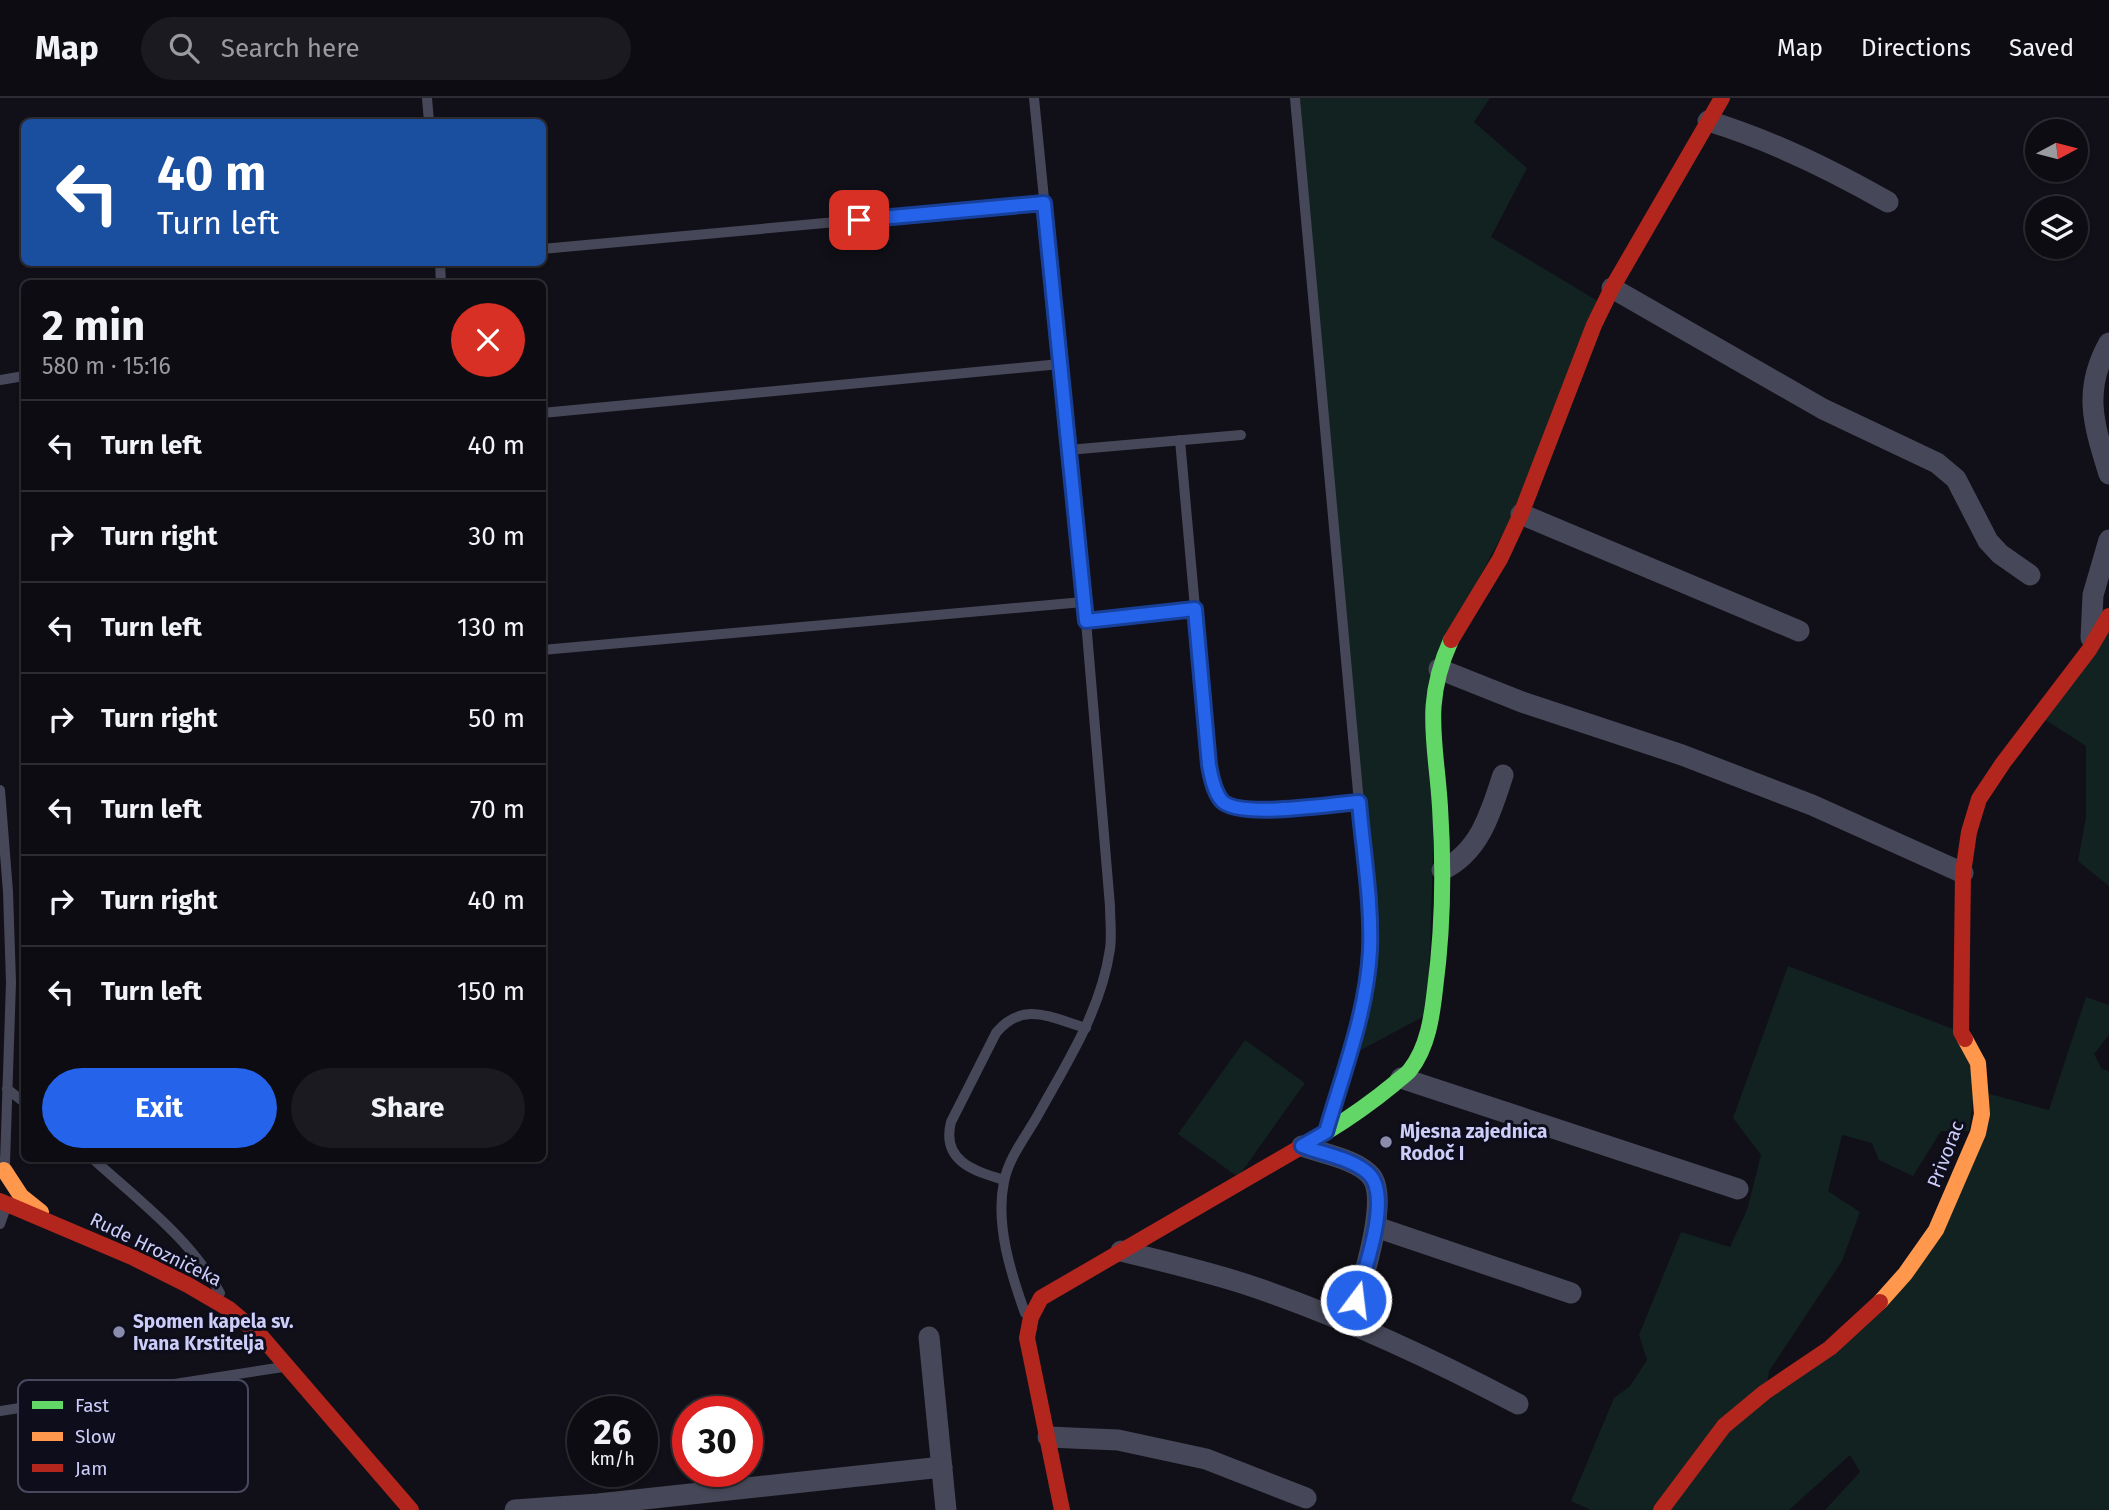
<!DOCTYPE html>
<meta charset="utf-8">
<style>
body{margin:0;font-family:"Fira Sans",sans-serif;background:#1b1a20;color:#f1f3f6;height:100vh;display:flex;flex-direction:column;font-size:26px;white-space:nowrap}
*{box-sizing:border-box;margin:0}
p{font-size:23px;color:#9a9b9f}
.icon{flex:none;width:38px;height:38px;fill:none;stroke:currentColor;stroke-width:2;stroke-linecap:round;stroke-linejoin:round}
.map{position:relative;flex:1;overflow:hidden}
.side{position:absolute;left:21px;top:182px;width:525px;height:882px;display:flex;flex-direction:column;background:#0d0c12;border-radius:10px;box-shadow:0 2px 5px #0004,0 0 0 2px #2d2c32}
.side>*{flex:none}
.guide{position:absolute;left:21px;top:21px;width:525px;height:147px;border-radius:10px;box-shadow:0 2px 5px #0004,0 0 0 2px #2d2c32;background:#1a4fa0;color:#fff;overflow:hidden}
.needle{width:46px;rotate:83deg}
.controls{position:absolute;left:2025px;top:21px;display:grid;gap:14px}
.controls a{display:grid;place-items:center;width:63px;height:63px;border-radius:50%;background:#0d0c12;box-shadow:0 2px 5px #0004,0 0 0 2px #2d2c32;font-size:35px}
.speed{position:absolute;left:567px;top:1298px;display:flex;gap:14px;font-size:35px;font-weight:700;text-align:center}
.speed>*{display:grid;place-content:center;width:91px;height:91px;border-radius:50%;background:#0d0c12;box-shadow:0 2px 5px #0004,0 0 0 2px #2d2c32;line-height:1}
.speed small{font-size:18px;font-weight:400}
.speed .limit{border:10px solid #d22;background:#fff;color:#111}
.pin{position:absolute;display:grid;place-items:center;width:60px;height:60px;color:#fff;margin:-30px;border-radius:14px;box-shadow:0 4px 10px #0006}
.me{position:absolute;width:77px;margin:-38px;rotate:15deg;stroke-linejoin:round;filter:drop-shadow(0 0 5px #0008)}
.turn{display:flex;align-items:center;gap:24px;height:147px;padding:0 21px;font-size:32px}
.turn .icon{width:91px;height:91px;stroke-width:2.5}
.turn b{display:block;font-size:49px;line-height:60px}
.round{display:grid;place-items:center;flex:none;width:74px;height:74px;border-radius:37px;background:#1b1a20}
.summary{display:flex;align-items:center;justify-content:space-between;height:119px;padding:0 21px}
h1{font-size:42px;font-weight:700;line-height:52px}
.button{display:flex;gap:14px;margin-top:auto;padding:14px 21px}
.button a{flex:1;height:80px;border-radius:42px;background:#2563eb;color:#fff;font-size:28px;font-weight:700;line-height:80px;text-align:center}
.button a+a{background:#1b1a20;color:#f1f3f6}
ul{padding:0;list-style:none}
li{display:flex;align-items:center;gap:21px;height:91px;padding:0 21px;border-top:2px solid #2d2c32}
li div{flex:1}
li b{display:block;font-size:26px}
li em{font-style:normal}
header{display:flex;align-items:center;gap:42px;box-sizing:border-box;height:98px;padding:0 35px;background:#0d0c12;border-bottom:2px solid #2d2c32}
header strong{font-size:33px}
nav{display:flex;gap:38px;margin-inline-start:auto;font-size:24px}
.search{width:490px;height:63px;background:#1b1a20;display:flex;align-items:center;gap:18px;box-sizing:border-box;padding:0 24px;border-radius:38px;color:#9a9b9f;font-size:26px}
.map>svg:first-child{display:block}
</style>
<header>
<strong>Map</strong>
<div class="search"><svg class="icon" aria-label="search" viewBox="0 0 24 24"><circle cx="10" cy="10" r="6"/><path d="M15 15l6 6"/></svg>Search here</div>
<nav><a>Map</a><a>Directions</a><a>Saved</a></nav>
</header>
<div class="map">
<svg width="2109" height="1412" viewBox="0 0 2109 1412">
<rect width="100%" height="100%" fill="#111018"/>
<g fill="#112221">
<path d="M1300,0h190l-16,24 53,46 -36,69 110,66 -89,213 -73,138 -11,360 -69,37 12,-60 2,-59z"/>
<path d="M2109,524v264l-31,-25 8,-44v-71l-42,-27z"/>
<path d="M1788,868l173,66 17,31 -9,68h-28l-28,45 -34,-16 -7,-17 -30,-8 -14,56 32,21 -18,49 -73,110 -3,20 64,-43 47,-43 28,-31 31,-44 42,-97 4,-19 -3,-23 70,19 37,-113 23,8v30l-15,19 8,15 7,2v439h-284l35,-38 -10,-17 -61,55h-198l-20,-9 43,-103 16,-12 17,-26 -8,-25 42,-103 49,15 17,-37 14,-55 -28,-37z"/>
<path d="M1245,942l60,43 -67,94 -60,-43z"/>
</g>
<g fill="none" stroke-linecap="round" stroke-linejoin="round">
<g stroke="#464758" stroke-width="10">
<path d="M427,0l2,24"/>
<path d="M1295,0l74,815c1,77 -19,137 -40,210"/>
<path d="M542,151l502,-46"/>
<path d="M440,164l1,22"/>
<path d="M0,282l24,-4"/>
<path d="M542,315l518,-49"/>
<path d="M1180,342l29,325c2,11 5,27 13,36 18,18 110,3 137,0"/>
<path d="M1068,352l173,-15"/>
<path d="M1086,523l109,-12"/>
<path d="M542,552l541,-48"/>
<path d="M0,692l8,102 3,90 -6,181 -3,-2"/>
<path d="M7,991l17,13"/>
<path d="M92,1060c45,41 99,81 128,135"/>
<path d="M1004,1082c-30,-9 -63,-19 -53,-58l45,-89c27,-33 55,-15 90,-5"/>
<path d="M0,1126l6,-17"/>
<path d="M1025,1215c-14,-39 -30,-89 -21,-131 4,-23 22,-46 34,-67 29,-53 63,-104 72,-166 2,-14 0,-29 0,-43l-24,-285 -52,-523"/>
<path d="M0,1313l283,-44"/>
</g>
<g stroke="#464758" stroke-width="21">
<path d="M1708,23c63,19 122,48 180,81"/>
<path d="M1612,190l211,121 114,54 19,16 32,62 12,13 30,21"/>
<path d="M2109,245c-27,48 -15,82 0,131"/>
<path d="M1521,416l278,117"/>
<path d="M2091,540l2,-43 16,-55"/>
<path d="M1439,571l83,33 160,53 130,50 151,68"/>
<path d="M1442,772c38,-18 49,-58 61,-95"/>
<path d="M1401,980l337,111"/>
<path d="M1302,1048c21,8 55,13 69,30 20,24 -13,118 -21,148"/>
<path d="M1376,1129l195,66"/>
<path d="M1121,1153c42,10 83,20 124,33 94,31 186,74 273,120"/>
<path d="M929,1239l17,173"/>
<path d="M1048,1339l70,3 88,19 100,39"/>
<path d="M515,1412l83,-6 344,-37"/>
</g>
<path stroke="#63d668" stroke-width="16" d="M1325,1035c26,-16 46,-30 69,-49 5,-5 12,-9 16,-14 18,-23 22,-54 25,-81 8,-60 9,-121 5,-182 -4,-66 -18,-102 11,-167"/>
<g stroke="#ff974d" stroke-width="16">
<path d="M4,1072l17,26 20,16"/>
<path d="M1880,1204l25,-28 31,-44 42,-97 4,-19 -4,-51 -13,-24"/>
</g>
<g stroke="#b3261e" stroke-width="16">
<path d="M1451,542l49,-81 21,-45 73,-189 18,-37 110,-190"/>
<path d="M1965,941l-4,-7 2,-159 6,-41 10,-33 24,-36 86,-113 20,-34"/>
<path d="M0,1103l134,57 54,27 41,24 31,26 151,175"/>
<path d="M1062,1412l-35,-172 4,-21 10,-19 284,-165"/>
<path d="M1661,1412l63,-84 41,-34 65,-44 50,-46"/>
</g>
</g>
<g fill="none" stroke-linecap="round" stroke-linejoin="round">
<g stroke="#184099" stroke-width="18">
<path id="route" d="M859,122l185,-17 42,418 109,-12 14,156c2,11 5,27 13,36 18,18 109,3 137,1 4,49 13,99 11,148 -3,62 -27,123 -44,182l-24,14c21,8 49,12 66,27 25,22 -4,98 -12,127"/>
</g>
<use href="#route" stroke="#2563eb" stroke-width="12"/>
</g>
<g fill="#8b8bab" stroke="#0e0d1b" stroke-width="2.5">
<circle cx="1386" cy="1044" r="7"/>
<circle cx="119" cy="1234" r="7"/>
</g>
<g text-anchor="middle" stroke-width="6" stroke-linejoin="round" paint-order="stroke">
<g font-size="19" font-weight="bold" fill="#cdcdfa" stroke="#0e0d1b" text-anchor="start">
<text x="1400" y="1040">Mjesna zajednica<tspan x="1400" dy="22">Rodoč I</tspan></text>
<text x="133" y="1230">Spomen kapela sv.<tspan x="133" dy="22">Ivana Krstitelja</tspan></text>
</g>
<g font-size="19" fill="#cdcdfa" stroke="#0e0d1b">
<text transform="translate(1945 1056) rotate(-69)" y="7">Privorac</text>
<text transform="translate(156 1151) rotate(26)" y="7">Rude Hrozničeka</text>
</g>
</g>
<rect x="18" y="1282" width="230" height="112" rx="10" fill="#0e0d1b" stroke="#47475e" stroke-width="2"/>
<rect x="32" y="1303" width="31" height="8" fill="#63d668"/>
<rect x="32" y="1334" width="31" height="9" fill="#ff974d"/>
<rect x="32" y="1366" width="31" height="8" fill="#b3261e"/>
<g font-size="19" fill="#cdcdfa">
<text x="75" y="1314">Fast</text>
<text x="75" y="1345">Slow</text>
<text x="75" y="1377">Jam</text>
</g>
</svg>
<div class="controls">
<a><svg class="needle" viewBox="-14 -14 28 28"><path d="M0-13l5 13h-10z" fill="#e53935"/><path d="M0 13l5-13h-10z" fill="#9a9b9f"/></svg></a>
<a><svg class="icon" aria-label="layers" viewBox="0 0 24 24"><path d="M12 4l9 5-9 5-9-5zM3 14l9 5 9-5"/></svg></a>
</div>
<div class="speed"><div>26<small>km/h</small></div><div class="limit">30</div></div>
<div class="pin" style="left:859px;top:122px;background:#d93025"><svg class="icon" aria-label="arrive" viewBox="0 0 24 24"><path d="M6 21V4h12l-3 4 3 4H6"/></svg></div>
<svg class="me" style="left:1356px;top:1202px" viewBox="-20 -20 40 40"><circle r="17" fill="#2563eb" stroke="#fff" stroke-width="3"/><path d="M0-11L8 9 0 5-8 9z" fill="#fff"/></svg>
<div class="guide">
<div class="turn"><svg class="icon" aria-label="left" viewBox="0 0 24 24"><path d="M17 20v-9H6M10 6l-5 5 5 5"/></svg><div><b>40 m</b>Turn left</div></div>
</div>
<section class="side">
<div class="summary"><div><h1>2 min</h1><p>580 m · 15:16</p></div><a class="round" style="background:#d93025;color:#fff"><svg class="icon" aria-label="close" viewBox="0 0 24 24"><path d="M6 6l12 12M18 6L6 18"/></svg></a></div>
<ul>
<li><svg class="icon" aria-label="left" viewBox="0 0 24 24"><path d="M17 20v-9H6M10 6l-5 5 5 5"/></svg><div><b>Turn left</b></div><em>40 m</em></li>
<li><svg class="icon" aria-label="right" viewBox="0 0 24 24"><path d="M7 20v-9h11M14 6l5 5-5 5"/></svg><div><b>Turn right</b></div><em>30 m</em></li>
<li><svg class="icon" aria-label="left" viewBox="0 0 24 24"><path d="M17 20v-9H6M10 6l-5 5 5 5"/></svg><div><b>Turn left</b></div><em>130 m</em></li>
<li><svg class="icon" aria-label="right" viewBox="0 0 24 24"><path d="M7 20v-9h11M14 6l5 5-5 5"/></svg><div><b>Turn right</b></div><em>50 m</em></li>
<li><svg class="icon" aria-label="left" viewBox="0 0 24 24"><path d="M17 20v-9H6M10 6l-5 5 5 5"/></svg><div><b>Turn left</b></div><em>70 m</em></li>
<li><svg class="icon" aria-label="right" viewBox="0 0 24 24"><path d="M7 20v-9h11M14 6l5 5-5 5"/></svg><div><b>Turn right</b></div><em>40 m</em></li>
<li><svg class="icon" aria-label="left" viewBox="0 0 24 24"><path d="M17 20v-9H6M10 6l-5 5 5 5"/></svg><div><b>Turn left</b></div><em>150 m</em></li>
</ul>
<div class="button"><a>Exit</a><a>Share</a></div>
</section>
</div>
